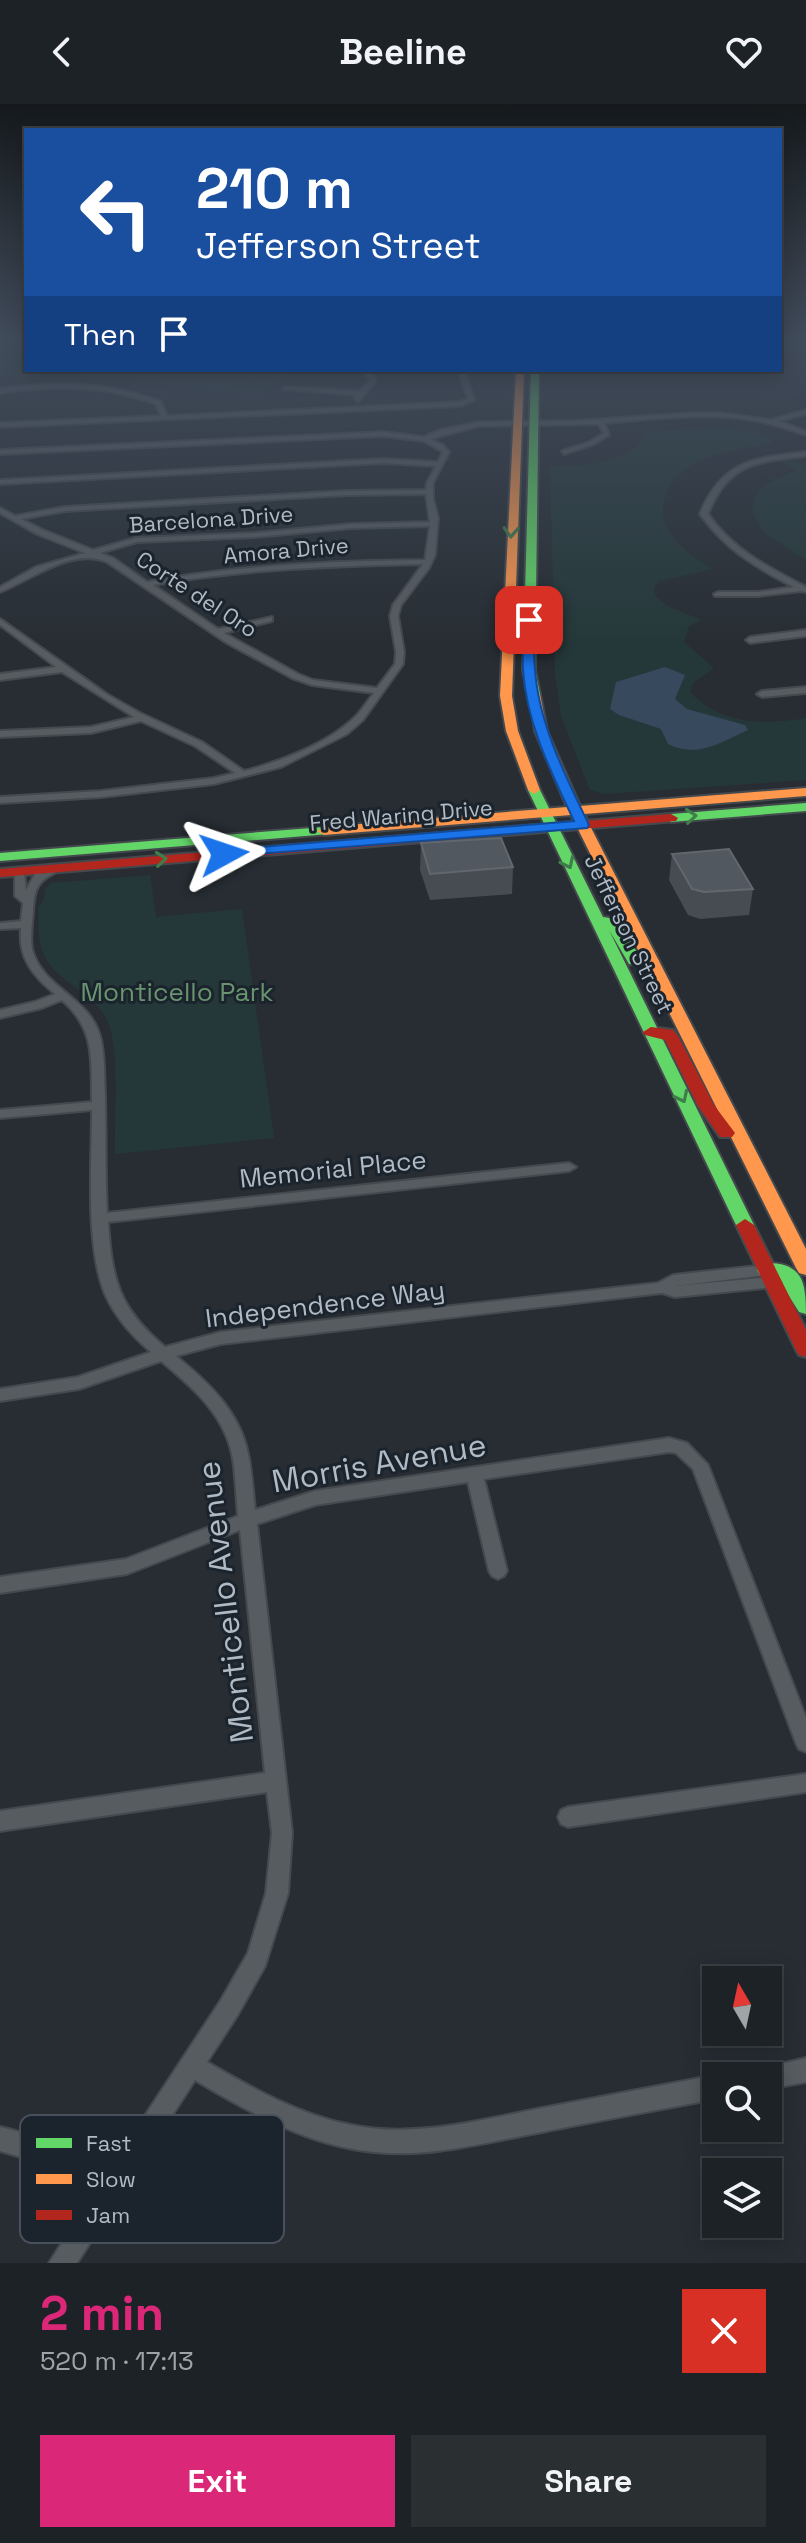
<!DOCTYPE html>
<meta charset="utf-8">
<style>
body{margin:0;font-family:"Space Grotesk",sans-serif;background:#2a2f32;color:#f1f3f6;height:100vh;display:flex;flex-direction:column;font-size:30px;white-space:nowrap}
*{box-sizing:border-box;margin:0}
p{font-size:26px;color:#a0a4a7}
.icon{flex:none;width:44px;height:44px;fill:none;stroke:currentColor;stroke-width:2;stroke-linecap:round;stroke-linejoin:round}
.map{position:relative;height:2159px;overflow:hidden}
.sheet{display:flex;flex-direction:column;background:#1d2226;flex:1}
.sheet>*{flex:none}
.top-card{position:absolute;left:24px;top:24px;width:758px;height:244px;border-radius:0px;box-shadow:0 4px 20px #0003,0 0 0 2px #3b3f43;background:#1a4fa0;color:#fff;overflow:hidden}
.needle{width:52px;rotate:351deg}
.controls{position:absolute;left:702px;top:1862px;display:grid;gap:16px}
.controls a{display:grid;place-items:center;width:80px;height:80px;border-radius:0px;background:#1d2226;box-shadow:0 4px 20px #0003,0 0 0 2px #3b3f43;font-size:40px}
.pin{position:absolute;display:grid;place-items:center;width:68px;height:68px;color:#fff;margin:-34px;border-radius:16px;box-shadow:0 4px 12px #0006}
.me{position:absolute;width:88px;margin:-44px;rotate:85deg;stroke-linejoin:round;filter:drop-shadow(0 0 6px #0008)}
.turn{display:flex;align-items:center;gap:28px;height:168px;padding:0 40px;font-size:36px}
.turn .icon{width:104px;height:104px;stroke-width:2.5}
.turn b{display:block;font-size:56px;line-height:68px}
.then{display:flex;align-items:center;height:76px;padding:0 40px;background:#0003;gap:16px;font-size:30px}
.round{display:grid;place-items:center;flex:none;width:84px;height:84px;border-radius:0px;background:#2a2f32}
.summary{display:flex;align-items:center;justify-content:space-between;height:136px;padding:0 40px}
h1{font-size:48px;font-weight:700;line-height:60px;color:#db2777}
.action{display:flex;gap:16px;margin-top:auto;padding:16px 40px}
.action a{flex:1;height:92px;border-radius:0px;background:#db2777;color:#fff;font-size:32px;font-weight:700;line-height:92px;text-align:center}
.action a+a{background:#2a2f32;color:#f1f3f6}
header{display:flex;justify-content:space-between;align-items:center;height:104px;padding:0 40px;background:#1d2226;font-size:36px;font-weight:700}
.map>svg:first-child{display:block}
</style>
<header><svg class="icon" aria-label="back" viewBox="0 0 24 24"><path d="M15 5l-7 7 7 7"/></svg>Beeline<svg class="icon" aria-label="heart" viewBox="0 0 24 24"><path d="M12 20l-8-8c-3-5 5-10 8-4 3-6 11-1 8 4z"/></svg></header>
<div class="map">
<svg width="806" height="2159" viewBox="0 0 806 2159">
<rect width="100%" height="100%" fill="#272d33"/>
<g fill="#253839">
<path d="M26,250v16h268l-34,24 -202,-20 -58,3v-20z"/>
<path d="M723,324l39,6 13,8c-30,6 -68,11 -94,30 -8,6 -13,16 -16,26 -11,32 22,55 47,71l-53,12 -5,6 1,9 13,10 34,14 -13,6 -5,16 30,26 -21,15 -3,9c30,33 76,33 116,26v62l-202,14 -14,-4 -29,-74 -6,-44 -5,-205c29,-1 86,-3 97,-36z"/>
<path d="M786,355l20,7v94l-42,-27 -12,-21c4,-32 22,-29 46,-43l-21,-8z"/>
<path d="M150,771l6,42 86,-8 32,229 -159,16c-1,-34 6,-105 -8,-134 -13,-28 -49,-36 -63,-65 -7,-15 -5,-33 -6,-48l6,-7 1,-11 6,-6z"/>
</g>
<path fill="#36495d" d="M665,563l20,8 -10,24 12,10 58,16 3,5c-27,12 -50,29 -80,14l-7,-15 -42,-14 -9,-6 6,-27z"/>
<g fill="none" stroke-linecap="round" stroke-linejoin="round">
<g stroke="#44494e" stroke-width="4">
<g id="street">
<path d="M364,266h6l6,11 -18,21 -4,-5 2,-2 -73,-6 3,-2 74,4 10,-10z"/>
<path d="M462,266l3,2 9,28 -13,6 -461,21v-4l161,-7 -5,-12c-49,-19 -104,-19 -156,-11v-4c54,-8 110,-7 161,13l6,14 293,-14 8,-3 -9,-27z"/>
<path d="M806,306v4l-28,7 28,10v4c-18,-6 -35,-12 -54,-15 -48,-8 -99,-1 -148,3l5,12 -15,9 -30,10 -2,-3 28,-9 14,-9 -6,-9 -119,2 -49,13 13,6 6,7 -16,31v16l5,19 -3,37 -6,13 -28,37 -3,11 6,36 -1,12 -40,56 -16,14 -66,33 -67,17 -113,13 -101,6v-6l101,-6 113,-13 21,-5 -40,-27 -54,-25 -50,12 -91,4v-6l91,-4 43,-10 -72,-45 -62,8v-6l56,-7 -56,-42v-6l108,76 32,18 62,29 42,29c35,-9 83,-27 110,-53 8,-7 13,-17 20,-25l-62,-8 -20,-7 -65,-35 -120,-81c-35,-15 -74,17 -107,30v-5l36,-20 49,-14 -48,-19 -37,-21v-5l15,8 50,-9 281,-16 80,-1 1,-7 9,-17 -53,-3 -383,21v-4l383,-21 55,3 5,-10 -19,-11 -40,-5 -384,18v-4l384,-18 40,5 16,-7 39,-8 95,-1 118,-8h29l50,7zM426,390l4,28 -78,2 -97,9 -119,5 -43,12 -50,-20 -22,-11 44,-8 281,-16zM430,422l-5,34c-93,1 -186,5 -278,22l-34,-24 -13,-5 37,-11 118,-5 97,-9zM423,460l-30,41 -3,11 6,36 -1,12 -18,24 -64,-8 -15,-6 -74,-41 48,-12v-4l-54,12 -65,-44c89,-16 180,-19 270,-21z"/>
<path d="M806,348v4c-49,6 -78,7 -98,58 25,36 60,53 98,73v5l-5,-1 -43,5h-43l-1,-2 4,-2h40l36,-5c-38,-19 -69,-38 -94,-73 22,-54 53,-56 106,-62z"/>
<path d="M806,526v6l-56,7 -4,-3 4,-3z"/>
<path d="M806,583v6l-44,4 -5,-3 5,-3z"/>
<path d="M57,761l4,1v4c-23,10 -27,17 -28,42 -1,12 -3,26 -1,37 10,40 60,48 69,91 4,19 3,37 4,56 1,38 0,78 2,117l462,-50 7,4 -7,4 -461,51c4,59 11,86 57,125l56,-15 437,-49 15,-8 94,-10 5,1 2,4 -2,4 -5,1 -92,11 98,-9 5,1 3,4 -3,4 -5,1 -98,10 -13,-4 -441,51 -45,12c32,26 64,56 72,98 4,18 5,38 7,56l60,-19 354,-53 18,5 21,22 98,253v34l-7,-3 -3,-6 -103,-274 -17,-16 -7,-1 -185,27 23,92 -3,5 -6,3 -6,-3 -3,-5 -21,-89 -153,23 -58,19 35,309 -4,60 -23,73 -28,50 -30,46c45,26 92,53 144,63 62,13 125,-4 186,-16 60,-11 119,-23 179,-34v24c-60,11 -120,22 -179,34 -54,10 -108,25 -163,19 -64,-6 -124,-39 -179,-72l-118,183h-28l42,-65 -56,-37 -35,-10v-24c39,8 72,27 104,51l117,-178 27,-47 18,-60 6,-60 -5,-41 -267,39v-20l265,-38 -25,-243 -113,44 -127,19v-16l126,-18 112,-43c-2,-20 -2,-42 -6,-62 -9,-41 -41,-68 -71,-93l-82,28 -79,12v-12l78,-12 73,-25c-19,-16 -36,-35 -46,-58 -20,-49 -13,-131 -13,-184l-92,8v-8l92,-8c-1,-42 4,-72 -30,-102l-20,8 -42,10v-8l34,-8 21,-8c-22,-18 -37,-36 -34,-66l-21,1v-6l21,-2 2,-18 -8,-7v-27h8l1,2 2,19 9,-16z"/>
<path d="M806,1670v18l-238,35 -7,-3 -3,-7 3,-7 7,-3z"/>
<path d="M806,1954v24l-38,7v-13h-11l3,-7z"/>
</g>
</g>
<g stroke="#44494e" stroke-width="4">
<g id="fast">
<path d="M531,266h8l-4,300 5,24 -6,3 -6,-3 -5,-24z"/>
<path d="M534,682l6,4 63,127c20,1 27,24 36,39h12l8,5 -8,5 -22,-2 -20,-34 145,295 -2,4 -7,2 -9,-6 -208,-435z"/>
<path d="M806,699v8l-135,11 -7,-4 7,-4z"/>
<path d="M324,723l7,4 -2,3 -329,27v-8z"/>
<path d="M767,1159c36,0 39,20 39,51l-7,-2 -22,-35 -17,-2 -3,-5 3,-5z"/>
</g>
</g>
<g stroke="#44494e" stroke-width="4">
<g id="slow">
<path d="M516,266h8l-12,326 6,35 22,59 -6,4 -6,-4 -22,-59 -6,-35z"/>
<path d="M530,588l10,2 7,37 33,75 226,-18v8l-222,18 222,435v26l-7,-2 -3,-5 -225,-453 -247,20 -7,-4 7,-4 243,-20 -32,-76z"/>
</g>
</g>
<g stroke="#44494e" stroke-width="4">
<g id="jam">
<path d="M671,710l7,4 -2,3 -676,56v-8z"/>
<path d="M651,923l22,3 5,6 36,69 21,28 -3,4h-12l-22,-31 -33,-66 -20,-5 -2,-3z"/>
<path d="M745,1115l9,6 52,105v27l-7,-2 -3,-5 -60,-125z"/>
</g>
</g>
<use href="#street" fill="#575c61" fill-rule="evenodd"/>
<use href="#fast" fill="#63d668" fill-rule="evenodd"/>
<use href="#slow" fill="#ff974d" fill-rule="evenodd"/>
<use href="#jam" fill="#b3261e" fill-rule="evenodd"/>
</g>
<g fill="#474c53">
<path d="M421,739l92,24 -1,27 -82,6 -10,-30z"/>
<path d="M672,750l81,35 -4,26 -49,4 -12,-4 -19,-35z"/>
</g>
<g fill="#52585f" stroke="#61676f" stroke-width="2">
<path d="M501,734l12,29 -83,7 -9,-31z"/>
<path d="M729,745l24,40 -49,3 -12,-3 -20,-35z"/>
</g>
<defs><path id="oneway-chevron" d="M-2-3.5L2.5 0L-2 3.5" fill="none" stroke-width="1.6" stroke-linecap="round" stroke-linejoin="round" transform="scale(2)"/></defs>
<g stroke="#3f7d4a">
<use href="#oneway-chevron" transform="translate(511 428) rotate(92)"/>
<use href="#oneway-chevron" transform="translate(691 712) rotate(-5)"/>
<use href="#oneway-chevron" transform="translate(161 755) rotate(-5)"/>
<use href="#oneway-chevron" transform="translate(568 759) rotate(64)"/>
<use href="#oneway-chevron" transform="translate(682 993) rotate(64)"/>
</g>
<linearGradient id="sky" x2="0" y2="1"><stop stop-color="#15191c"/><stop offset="0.44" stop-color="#414c5b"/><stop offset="1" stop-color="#414c5b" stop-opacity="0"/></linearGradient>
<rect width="806" height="538" fill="url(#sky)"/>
<path fill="#1a73e8" stroke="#114b97" stroke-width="2" d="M529,513l6,3c0,17 -2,34 0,50 4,55 31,107 54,155l-2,3 -368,29 -2,-3 7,-4 350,-29c-22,-47 -48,-98 -51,-152 -1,-16 1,-33 1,-49z"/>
<g text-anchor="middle" stroke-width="6" stroke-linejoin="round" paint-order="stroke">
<g font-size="22" fill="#b0bac5" stroke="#1b242d">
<text transform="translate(211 415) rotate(-4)" y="8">Barcelona Drive</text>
<text transform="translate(286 446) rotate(-5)" y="8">Amora Drive</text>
<text transform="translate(197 490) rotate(33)" y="8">Corte del Oro</text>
<text transform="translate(401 711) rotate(-5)" y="8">Fred Waring Drive</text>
<text transform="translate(629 830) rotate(64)" y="8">Jefferson Street</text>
</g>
<g font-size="26" fill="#69946f" stroke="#1b242d">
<text x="177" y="897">Monticello Park</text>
</g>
<g font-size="26" fill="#b0bac5" stroke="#1b242d">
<text transform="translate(333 1065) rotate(-6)" y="9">Memorial Place</text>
<text transform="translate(325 1200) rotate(-7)" y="9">Independence Way</text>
</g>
<g font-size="32" fill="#b0bac5" stroke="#1b242d">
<text transform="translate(379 1359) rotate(-10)" y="11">Morris Avenue</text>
<text transform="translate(225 1498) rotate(-97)" y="11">Monticello Avenue</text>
</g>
</g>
<rect x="20" y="2011" width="264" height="128" rx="12" fill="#1b242d" stroke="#48515b" stroke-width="2"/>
<rect x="36" y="2034" width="36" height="10" fill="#63d668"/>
<rect x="36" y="2070" width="36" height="10" fill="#ff974d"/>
<rect x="36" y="2106" width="36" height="10" fill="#b3261e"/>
<g font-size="22" fill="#b0bac5">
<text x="86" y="2047">Fast</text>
<text x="86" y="2083">Slow</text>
<text x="86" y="2119">Jam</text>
</g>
</svg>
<div class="controls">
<a><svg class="needle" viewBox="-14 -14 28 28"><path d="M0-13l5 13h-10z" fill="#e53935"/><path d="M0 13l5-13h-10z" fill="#a0a4a7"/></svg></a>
<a><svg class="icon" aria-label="search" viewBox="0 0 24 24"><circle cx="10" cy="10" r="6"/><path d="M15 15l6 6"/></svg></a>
<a><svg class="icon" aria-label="layers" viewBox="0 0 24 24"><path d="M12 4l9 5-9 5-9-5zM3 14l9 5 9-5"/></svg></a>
</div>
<div class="pin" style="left:529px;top:516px;background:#d93025"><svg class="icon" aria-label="arrive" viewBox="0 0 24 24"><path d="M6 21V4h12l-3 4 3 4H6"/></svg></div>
<svg class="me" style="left:224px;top:750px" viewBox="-20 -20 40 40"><path d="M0-17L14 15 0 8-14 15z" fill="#1a73e8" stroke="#fff" stroke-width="4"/></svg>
<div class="top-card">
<div class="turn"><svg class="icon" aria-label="left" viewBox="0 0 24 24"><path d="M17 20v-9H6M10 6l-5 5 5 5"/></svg><div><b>210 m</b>Jefferson Street</div></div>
<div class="then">Then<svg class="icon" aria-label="arrive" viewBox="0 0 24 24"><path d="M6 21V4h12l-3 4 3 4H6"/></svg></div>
</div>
</div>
<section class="sheet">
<div class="summary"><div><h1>2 min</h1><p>520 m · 17:13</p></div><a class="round" style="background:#d93025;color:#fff"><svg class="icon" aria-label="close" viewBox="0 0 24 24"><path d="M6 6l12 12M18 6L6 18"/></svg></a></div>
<div class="action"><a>Exit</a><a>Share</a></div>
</section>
